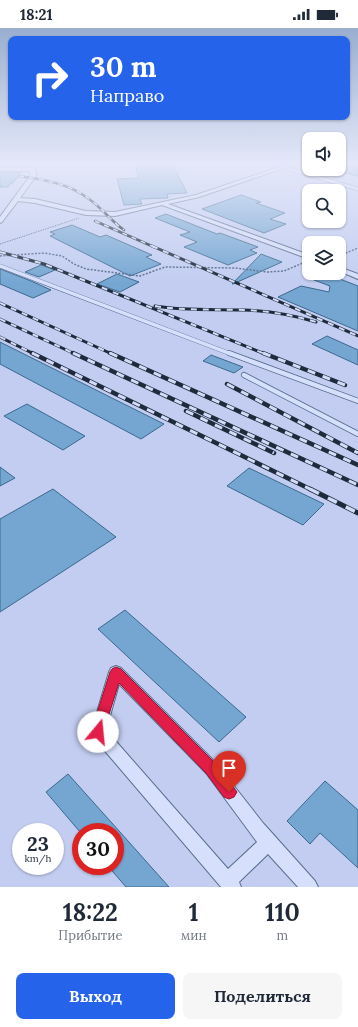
<!DOCTYPE html>
<html lang="ru">
<meta charset="utf-8">
<style>
body{margin:0;font-family:Lora,serif;background:#f6f6f7;color:#1f2937;height:100vh;display:flex;flex-direction:column;font-size:15px;white-space:nowrap}
*{box-sizing:border-box;margin:0}
p{font-size:13px;color:#747a83}
.icon{flex:none;width:22px;height:22px;fill:none;stroke:currentColor;stroke-width:2;stroke-linecap:round;stroke-linejoin:round}
.map{position:relative;height:859px;overflow:hidden}
.panel{display:flex;flex-direction:column;background:#fff;flex:1}
.panel>*{flex:none}
.banner{position:absolute;left:8px;top:8px;width:342px;height:84px;border-radius:8px;box-shadow:0 1px 3px #0004;background:#2563eb;color:#fff;overflow:hidden}
.controls{position:absolute;left:302px;top:104px;display:grid;gap:8px}
.controls a{display:grid;place-items:center;width:44px;height:44px;border-radius:8px;background:#fff;box-shadow:0 1px 3px #0004;font-size:20px}
.speed{position:absolute;left:12px;top:795px;display:flex;gap:8px;font-size:20px;font-weight:700;text-align:center}
.speed>*{display:grid;place-content:center;width:52px;height:52px;border-radius:50%;background:#fff;box-shadow:0 1px 3px #0004;line-height:1}
.speed small{font-size:10px;font-weight:400}
.speed .limit{border:6px solid #d22;background:#fff;color:#111}
.pin{position:absolute;display:grid;place-items:center;width:34px;height:34px;color:#fff;margin:-41px -17px;border-radius:50% 50% 50% 0;rotate:-45deg;box-shadow:0 0 4px #0007}
.pin .icon{rotate:45deg}
.me{position:absolute;width:44px;margin:-22px;rotate:17deg;stroke-linejoin:round;filter:drop-shadow(0 0 3px #0008)}
.turn{display:flex;align-items:center;gap:14px;height:84px;padding:0 16px;font-size:18px}
.turn .icon{width:52px;height:52px;stroke-width:2.5}
.turn b{display:block;font-size:28px;line-height:34px}
.eta{display:flex;justify-content:space-evenly;align-items:center;height:68px;text-align:center}
.eta b{font-size:24px;font-weight:800;line-height:28px}
.action{display:flex;gap:8px;margin-top:auto;padding:8px 16px}
.action a{flex:1;height:46px;border-radius:8px;background:#2563eb;color:#fff;font-size:16px;font-weight:800;line-height:46px;text-align:center}
.action a+a{background:#f6f6f7;color:#1f2937}
.status{display:flex;justify-content:space-between;align-items:center;height:28px;padding:0 20px;background:#fff;direction:ltr}
.status svg{height:11px;fill:currentColor}
.map>svg:first-child{display:block}
</style>
<div class="status"><b>18:21</b><svg viewBox="0 0 49 12"><path d="M0 12V9h3v3zM5 12V6h3v6zM10 12V3h3v9zM15 12V0h3v12zM26 1h20v11H26zM47 4h2v5h-2z"/></svg></div>
<div class="map">
<svg width="358" height="859" viewBox="0 0 358 859">
<rect width="100%" height="100%" fill="#c2cdf1"/>
<g fill="#75a6d2" stroke="#3b688d">
<path d="M134,135h38l15,30 -20,1 1,4 -28,1 2,5 -18,1 -7,-26 22,-1z"/>
<path d="M339,135h19v13l-19,-5z"/>
<path d="M0,144h21l-8,11h-2l-3,4h-8z"/>
<path d="M241,167l20,7 -5,1 29,10 -15,6 16,5 -22,9 -62,-24z"/>
<path d="M166,186l51,20 3,-1 38,14 -8,3 7,3 -29,12 -44,-18 13,-5 -17,-7 10,-3 -35,-14z"/>
<path d="M72,197l28,12 6,-2 46,20 -6,2 15,7 -31,12 -80,-40 5,-2 -5,-2z"/>
<path d="M261,226l21,8 -49,22h-1z"/>
<path d="M41,237l14,5 -16,7 -14,-5z"/>
<path d="M0,241l31,12 20,9 -18,8 -33,-14z"/>
<path d="M117,246l22,8 -19,10 -23,-8z"/>
<path d="M327,246l31,12v45l-80,-34 23,-11 28,6 1,-6 -16,-6z"/>
<path d="M327,308l31,14v15l-46,-21z"/>
<path d="M0,314l164,82 -23,15 -141,-75z"/>
<path d="M211,327l32,12 -9,6 -31,-12z"/>
<path d="M27,376l58,32 -22,14 -59,-34z"/>
<path d="M0,439l15,11 -15,8z"/>
<path d="M249,440l75,36 -21,21 -76,-39z"/>
<path d="M53,461l63,48 -116,75v-93z"/>
<path d="M125,582l121,107 -27,25 -121,-113z"/>
<path d="M68,746l52,58 49,55h-43l-18,-21h7v-34h-35l-34,-40z"/>
<path d="M325,753l33,29v58l-38,-35 -10,11 -23,-23z"/>
</g>
<g fill="none" stroke-linecap="round" stroke-linejoin="round">
<g stroke="#576d8c" stroke-width="4">
<path id="lane-far2" d="M283,139l75,22"/>
</g>
<g stroke="#576d8c" stroke-width="4.5">
<path id="lane-far1" d="M0,238l231,88"/>
</g>
<g stroke="#576d8c" stroke-width="6">
<g id="lane">
<path d="M229,325l129,48"/>
<path d="M244,347l114,59"/>
</g>
</g>
<g stroke="#576d8c" stroke-width="2">
<g id="street">
<path d="M291,135h8l-100,34 -31,7 141,51v4l-147,-54 -47,11 -29,-1 -51,-12 -17,-2 -16,21 -2,1v-6l30,-41v-5h-30v-4l33,1 3,2v6l-16,22 15,1 51,12 29,1 81,-17z"/>
<path d="M339,239l19,7v5l-19,-8z"/>
<path d="M116,638l5,2 95,95 47,60 52,58 3,6h-20l-30,-33 -29,28 2,5h-20l-128,-150 -2,-5 18,-60 2,-4zM119,656l87,89 51,69 -29,27 -122,-139z"/>
</g>
</g>
<path stroke="#576d8c" stroke-width="1" stroke-dasharray="1.5 1" stroke-linecap="butt" d="M0,216l79,-26"/>
<g stroke="#576d8c" stroke-width="1.5" stroke-dasharray="2 1.5" stroke-linecap="butt">
<path d="M0,228l44,-3 18,3 12,8 12,5 54,7 25,-9 70,1 32,4 17,-1 19,-8"/>
<path d="M339,228l19,-8"/>
</g>
<use href="#lane-far2" stroke="#d6dffb" stroke-width="3"/>
<use href="#lane-far1" stroke="#d6dffb" stroke-width="3.5"/>
<use href="#lane" stroke="#d6dffb" stroke-width="4.5"/>
<use href="#street" fill="#d6dffb" fill-rule="evenodd"/>
<g stroke="#1d2b3b" stroke-width="2.5">
<g id="rail-far3">
<path d="M19,148c25,4 50,7 70,23 13,9 22,22 35,31"/>
<path d="M95,193l59,26"/>
</g>
</g>
<g stroke="#1d2b3b" stroke-width="3">
<g id="rail-far2">
<path d="M152,218l206,90"/>
<path d="M0,224l44,12 221,90"/>
<path d="M0,275l112,51"/>
<path d="M155,278c30,5 59,3 89,4 24,1 49,5 72,12"/>
<path d="M0,291l75,35"/>
<path d="M0,309l34,17"/>
</g>
</g>
<g stroke="#1d2b3b" stroke-width="4.5">
<g id="rail-far1">
<path d="M32,325l280,137"/>
<path d="M73,325l285,132"/>
<path d="M110,325l248,112"/>
<path d="M263,325l82,32"/>
<path d="M227,356l131,69"/>
<path d="M186,383l88,42"/>
</g>
</g>
<g stroke="#1d2b3b" stroke-width="5">
<path id="rail" d="M310,461l48,24"/>
</g>
<use href="#rail-far3" stroke="#d2dbf8" stroke-width="1.5" stroke-dasharray="5" stroke-linecap="butt"/>
<use href="#rail-far2" stroke="#d2dbf8" stroke-width="2" stroke-dasharray="6" stroke-linecap="butt"/>
<use href="#rail-far1" stroke="#d2dbf8" stroke-width="3" stroke-dasharray="8" stroke-linecap="butt"/>
<use href="#rail" stroke="#d2dbf8" stroke-width="3.5" stroke-dasharray="10" stroke-linecap="butt"/>
</g>
<linearGradient id="sky" x2="0" y2="1"><stop stop-color="#99aed0"/><stop offset="0.53" stop-color="#e4e8f9"/><stop offset="1" stop-color="#e4e8f9" stop-opacity="0"/></linearGradient>
<rect width="358" height="255" fill="url(#sky)"/>
<path fill="#e11d48" stroke="#92132f" d="M116,639l5,2 95,95 21,28 -3,5 -5,2 -5,-2 -18,-24 -87,-90 -17,53 -4,2 -5,-2 -2,-4 19,-60 2,-3z"/>
</svg>
<div class="controls">
<a><svg class="icon" aria-label="sound" viewBox="0 0 24 24"><path d="M4 9h4l5-4v14l-5-4H4zM17 9q2 3 0 6"/></svg></a>
<a><svg class="icon" aria-label="search" viewBox="0 0 24 24"><circle cx="10" cy="10" r="6"/><path d="M15 15l6 6"/></svg></a>
<a><svg class="icon" aria-label="layers" viewBox="0 0 24 24"><path d="M12 4l9 5-9 5-9-5zM3 14l9 5 9-5"/></svg></a>
</div>
<div class="speed"><div>23<small>km/h</small></div><div class="limit">30</div></div>
<div class="pin" style="left:229px;top:764px;background:#d93025"><svg class="icon" aria-label="arrive" viewBox="0 0 24 24"><path d="M6 21V4h12l-3 4 3 4H6"/></svg></div>
<svg class="me" style="left:98px;top:704px" viewBox="-20 -20 40 40"><circle r="19" fill="#fff"/><path d="M0-13L10 11 0 6-10 11z" fill="#e11d48"/></svg>
<div class="banner">
<div class="turn"><svg class="icon" aria-label="right" viewBox="0 0 24 24"><path d="M7 20v-9h11M14 6l5 5-5 5"/></svg><div><b>30 m</b>Направо</div></div>
</div>
</div>
<section class="panel">
<div class="eta">
<div><b>18:22</b><p>Прибытие</p></div>
<div><b>1</b><p>мин</p></div>
<div><b>110</b><p>m</p></div>
</div>
<div class="action"><a>Выход</a><a>Поделиться</a></div>
</section>
